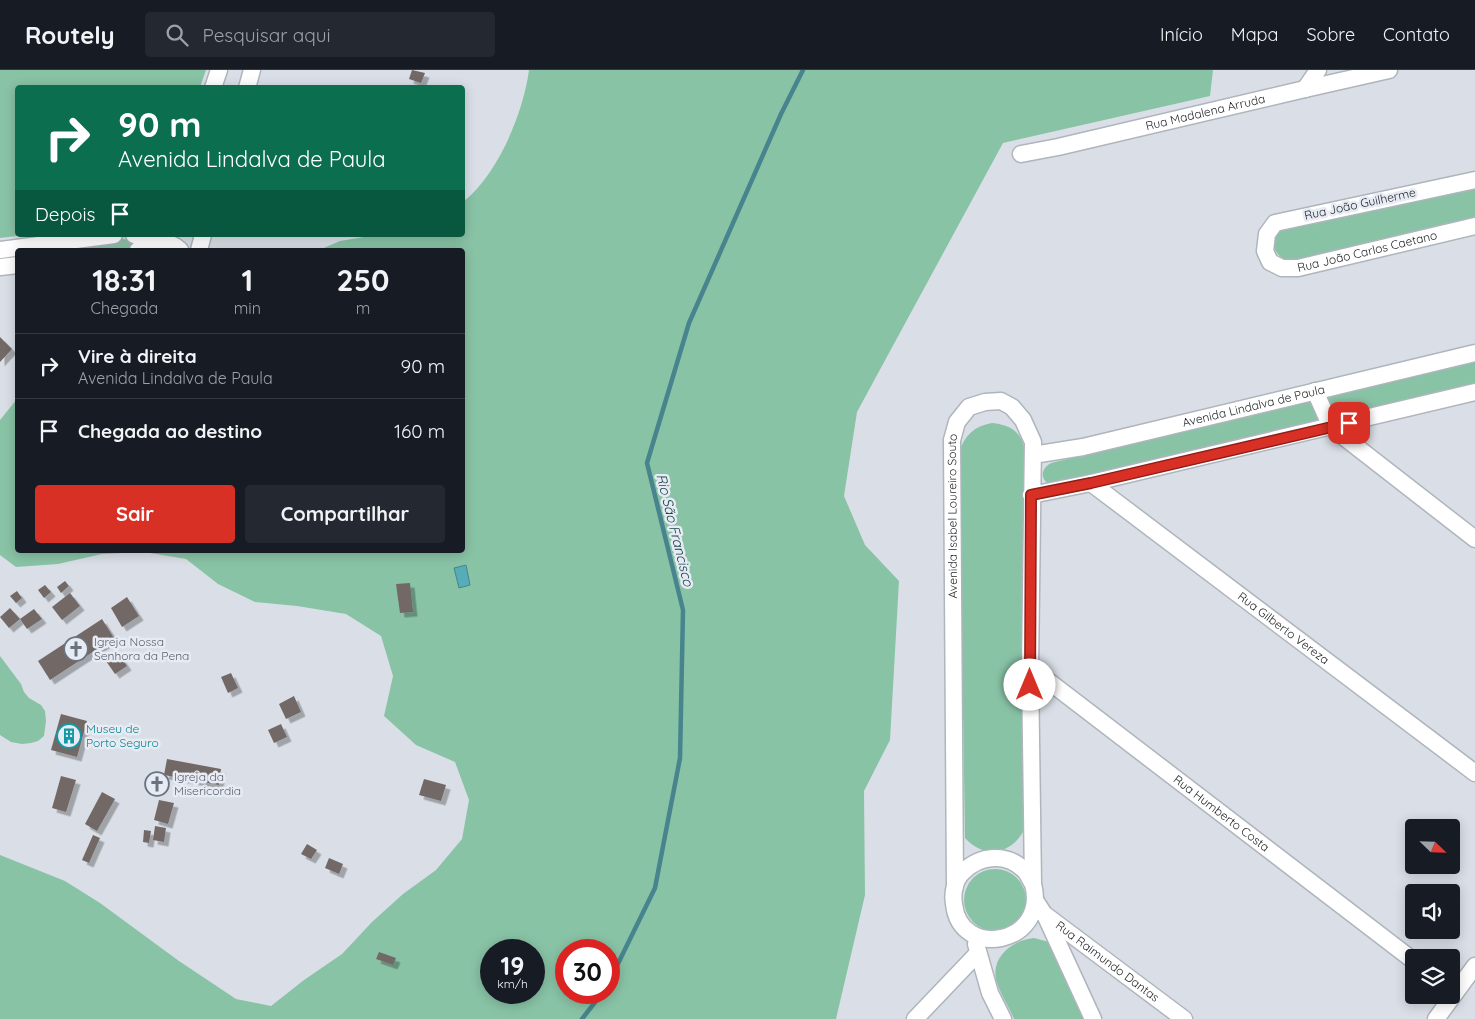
<!DOCTYPE html>
<html lang="pt">
<meta charset="utf-8">
<style>
body{margin:0;font-family:Quicksand,sans-serif;background:#242831;color:#f1f3f6;height:100vh;display:flex;flex-direction:column;font-size:19px;white-space:nowrap}
*{box-sizing:border-box;margin:0}
p{font-size:16px;color:#9ea1a6}
.icon{flex:none;width:28px;height:28px;fill:none;stroke:currentColor;stroke-width:2;stroke-linecap:round;stroke-linejoin:round}
.map{position:relative;flex:1;overflow:hidden}
.drawer{position:absolute;left:15px;top:178px;width:450px;height:305px;display:flex;flex-direction:column;background:#171b24;border-radius:5px;box-shadow:0 2px 12px #0003}
.drawer>*{flex:none}
.banner{position:absolute;left:15px;top:15px;width:450px;height:152px;border-radius:5px;box-shadow:0 2px 12px #0003;background:#0b6e4f;color:#fff;overflow:hidden}
.needle{width:32px;rotate:113deg}
.buttons{position:absolute;left:1405px;top:749px;display:grid;gap:10px}
.buttons a{display:grid;place-items:center;width:55px;height:55px;border-radius:5px;background:#171b24;box-shadow:0 2px 12px #0003;font-size:25px}
.speed{position:absolute;left:480px;top:869px;display:flex;gap:10px;font-size:25px;font-weight:700;text-align:center}
.speed>*{display:grid;place-content:center;width:65px;height:65px;border-radius:50%;background:#171b24;box-shadow:0 2px 12px #0003;line-height:1}
.speed small{font-size:12px;font-weight:400}
.speed .limit{border:8px solid #d22;background:#fff;color:#111}
.pin{position:absolute;display:grid;place-items:center;width:42px;height:42px;color:#fff;margin:-21px;border-radius:10px;box-shadow:0 2px 8px #0006}
.me{position:absolute;width:55px;margin:-28px;rotate:0deg;stroke-linejoin:round;filter:drop-shadow(0 0 4px #0008)}
.turn{display:flex;align-items:center;gap:18px;height:105px;padding:0 20px;font-size:22px}
.turn .icon{width:65px;height:65px;stroke-width:2.5}
.turn b{display:block;font-size:35px;line-height:42px}
.then{display:flex;align-items:center;height:48px;padding:0 20px;background:#0003;gap:10px;font-size:19px}
.eta{display:flex;justify-content:space-evenly;align-items:center;height:85px;text-align:center}
.eta b{font-size:30px;font-weight:800;line-height:35px}
.button{display:flex;gap:10px;margin-top:auto;padding:10px 20px}
.button a{flex:1;height:58px;border-radius:5px;background:#d93025;color:#fff;font-size:20px;font-weight:800;line-height:58px;text-align:center}
.button a+a{background:#242831;color:#f1f3f6}
ul{padding:0;list-style:none}
li{display:flex;align-items:center;gap:15px;height:65px;padding:0 20px;border-top:1px solid #363941}
li div{flex:1}
li b{display:block;font-size:19px}
li em{font-style:normal}
header{display:flex;align-items:center;gap:30px;box-sizing:border-box;height:70px;padding:0 25px;background:#171b24;border-bottom:1px solid #363941}
header strong{font-size:24px}
nav{display:flex;gap:28px;margin-inline-start:auto;font-size:18px}
.search{width:350px;height:45px;background:#242831;display:flex;align-items:center;gap:12px;box-sizing:border-box;padding:0 18px;border-radius:5px;color:#9ea1a6;font-size:19px}
.map>svg:first-child{display:block}
</style>
<header>
<strong>Routely</strong>
<div class="search"><svg class="icon" aria-label="search" viewBox="0 0 24 24"><circle cx="10" cy="10" r="6"/><path d="M15 15l6 6"/></svg>Pesquisar aqui</div>
<nav><a>Início</a><a>Mapa</a><a>Sobre</a><a>Contato</a></nav>
</header>
<div class="map">
<svg width="1475" height="949" viewBox="0 0 1475 949">
<defs>
<filter id="shadow"><feDropShadow dx="4.5" dy="4.5" stdDeviation="0" flood-color="#0004"/></filter>
</defs>
<rect width="100%" height="100%" fill="#dadfe7"/>
<g fill="#89c3a6" fill-rule="evenodd">
<path d="M0,0h206l-6,17 -182,1v147h8l-26,3z"/>
<path d="M529,0h684l-3,26 -207,47 -146,269 -13,84 21,49 34,36 -9,159 -26,51 1,104 -29,124h-836v-164l65,26 35,22 79,58 57,38 35,7 33,-26 38,-26 30,-32 31,-28 33,-24 26,-31 7,-39 -14,-38 -39,-17 -32,-29 9,-40 -12,-40 -35,-22 -49,-8 -42,-4 -37,-18 -32,-25 -42,-7 -42,2 -44,10 -42,3 -16,-12v-135l17,-21 1,151h444v-300h-143l21,-9 36,-6h86l1,-33c35,-28 60,-88 66,-132zM491,880h43v42h-43zM566,880h43v42h-43z"/>
<path d="M1475,118v31l-186,43c-15,-7 -21,-19 -9,-32z"/>
<path d="M124,169l10,4 -4,7h-105l79,-10z"/>
<path d="M1475,289v27l-137,33 -5,-2 -11,-23z"/>
<path d="M1311,330l10,19 -3,5 -267,61c-11,-5 -11,-16 0,-22z"/>
<path d="M992,353c39,4 34,32 32,61v346c-13,25 -40,29 -59,8l-6,-385c5,-17 15,-27 33,-30z"/>
<path d="M0,586l21,28 3,8 5,6 12,7 4,6 1,10 -2,15 -6,5 -7,2 -9,1 -11,-2 -11,-7z"/>
<circle cx="995" cy="830" r="31"/>
<path d="M1034,868l15,4 36,77h-71c-5,-12 -13,-24 -17,-36 -8,-25 15,-43 37,-45z"/>
</g>
<path fill="#56acb7" stroke="#47848d" d="M466,495l4,20 -11,3 -5,-20z"/>
<g fill="none" stroke-linecap="round" stroke-linejoin="round">
<g stroke="#47848d" stroke-width="4.5">
<path d="M609,912l46,-94 25,-130 3,-148 -36,-147 42,-140 92,-209 22,-44"/>
<path d="M582,949l21,-27"/>
</g>
</g>
<g fill="#726966" filter="url(#shadow)">
<path d="M412,0l13,3 -4,10 -12,-4z"/>
<path d="M0,267l12,12 -12,13z"/>
<path d="M65,511l4,5 -8,7 -4,-6z"/>
<path d="M410,513l3,29 -13,1 -4,-29z"/>
<path d="M45,515l6,7 -7,6 -6,-8z"/>
<path d="M17,521l5,7 -6,5 -6,-7z"/>
<path d="M70,523l10,13 -18,14 -10,-13z"/>
<path d="M127,527l12,19 -17,11 -11,-19z"/>
<path d="M10,538l10,11 -11,9 -9,-11z"/>
<path d="M34,539l8,10 -15,10 -7,-10z"/>
<path d="M102,549l12,19 -64,42 -12,-19z"/>
<path d="M118,583l9,13 -12,8 -9,-13z"/>
<path d="M231,603l7,15 -10,5 -7,-16z"/>
<path d="M294,626l7,16 -15,7 -7,-15z"/>
<path d="M61,644l26,7 -10,36 -26,-7z"/>
<path d="M281,654l6,13 -13,6 -6,-13z"/>
<path d="M167,689l54,10 -2,16 -55,-10z"/>
<path d="M61,706l15,4 -10,32 -14,-4z"/>
<path d="M424,709l22,6 -5,16 -22,-6z"/>
<path d="M102,722l13,7 -18,32 -12,-7z"/>
<path d="M159,730l15,3 -6,21 -14,-4z"/>
<path d="M155,756l11,2 -2,14 -11,-2z"/>
<path d="M144,760l7,1 -2,12 -6,-1z"/>
<path d="M93,765l7,3 -11,25 -7,-3z"/>
<path d="M307,774l10,6 -6,9 -10,-5z"/>
<path d="M329,788l14,6 -4,10 -14,-6z"/>
<path d="M379,882l17,6 -3,7 -17,-6z"/>
</g>
<g fill="none" stroke-linecap="round" stroke-linejoin="round">
<g stroke="#afb5bc" stroke-width="19">
<g id="street">
<path d="M213,18l6,-18"/>
<path d="M247,18l5,-18"/>
<path d="M1305,19l13,-19"/>
<path id="s1" d="M1021,84l37,-7 247,-58 84,-19"/>
<path id="s2" d="M1475,110l-200,43 -8,11 -2,17 5,11 12,6h16l177,-42"/>
<path d="M134,165l8,2 7,7"/>
<path d="M0,180l114,-15"/>
<path d="M138,180c13,-9 29,-12 42,0"/>
<path d="M199,180l4,-15"/>
<path d="M0,197l18,-2"/>
<path d="M1315,321l16,36 144,112"/>
<path id="s3" d="M1033,385l50,-8 392,-94"/>
<path id="s4" d="M1091,413l384,290"/>
<path d="M1031,425l60,-12 384,-91"/>
<path id="s5" d="M1030,597l384,294"/>
<path id="s6" d="M955,817l-3,-447 5,-18 12,-15 16,-5 16,-1 11,6 11,13 10,22 -3,225 3,217c16,60 -73,77 -79,20 -2,-11 1,-25 9,-32 17,-17 44,-20 62,-1 3,3 5,9 8,13"/>
<path id="s7" d="M1035,830l9,14 140,105"/>
<path d="M1046,847l47,102"/>
<path d="M976,874l14,49 13,26"/>
<path d="M915,949l63,-66"/>
<path d="M1436,949l39,-53"/>
</g>
</g>
<use href="#street" stroke="#fff" stroke-width="16"/>
</g>
<g fill="none" stroke-linecap="round" stroke-linejoin="round">
<g stroke="#8d1f18" stroke-width="12">
<path id="route" d="M1030,615l1,-190 60,-12 258,-60"/>
</g>
<use href="#route" stroke="#d93025" stroke-width="9"/>
</g>
<defs>
<g id="church-ring" transform="scale(1.25)"><circle r="9.5" fill="#e7ecf4" stroke="#6b7280" stroke-width="1.5"/><path d="M-1.2-6h2.4v3.5h3.3v2.4h-3.3V6h-2.4V-.1h-3.3v-2.4h3.3Z" fill="#6b7280"/></g>
<g id="building-ring" transform="scale(1.25)"><circle r="9.5" fill="#e7ecf4" stroke="#0f9aa8" stroke-width="1.5"/><path d="M-4-6H4V6H1V3H-1V6H-4ZM-2.5-4.3h1.7v1.8h-1.7ZM.8-4.3h1.7v1.8H.8ZM-2.5-1h1.7V.8h-1.7ZM.8-1h1.7V.8H.8Z" fill="#0f9aa8"/></g>
</defs>
<g fill-rule="evenodd">
<use href="#church-ring" x="76" y="579"/>
<use href="#building-ring" x="69" y="666"/>
<use href="#church-ring" x="157" y="714"/>
</g>
<g text-anchor="middle" stroke-width="5" stroke-linejoin="round" paint-order="stroke">
<g font-size="12" fill="#25272a" stroke="#e7ecf4">
<text dy="4" stroke="none"><textPath href="#s1" startOffset="189">Rua Madalena Arruda</textPath></text>
<text transform="translate(1360 134) rotate(-12)" y="4">Rua João Guilherme</text>
<text dy="4" stroke="none"><textPath href="#s2" startOffset="348">Rua João Carlos Caetano</textPath></text>
<text dy="4" stroke="none"><textPath href="#s3" startOffset="226">Avenida Lindalva de Paula</textPath></text>
<text dy="4" stroke="none"><textPath href="#s6" startOffset="371">Avenida Isabel Loureiro Souto</textPath></text>
<text dy="4" stroke="none"><textPath href="#s4" startOffset="241">Rua Gilberto Vereza</textPath></text>
<text dy="4" stroke="none"><textPath href="#s5" startOffset="241">Rua Humberto Costa</textPath></text>
<text dy="4" stroke="none"><textPath href="#s7" startOffset="96">Rua Raimundo Dantas</textPath></text>
</g>
<g font-size="12" fill="#5b616d" stroke="#e7ecf4" text-anchor="start">
<text x="94" y="576">Igreja Nossa<tspan x="94" dy="14">Senhora da Pena</tspan></text>
<text x="174" y="711">Igreja da<tspan x="174" dy="14">Misericordia</tspan></text>
</g>
<g font-size="12" fill="#0d838f" stroke="#e7ecf4" text-anchor="start">
<text x="86" y="663">Museu de<tspan x="86" dy="14">Porto Seguro</tspan></text>
</g>
<g font-size="14" font-style="italic" fill="#1a4247" stroke="#e7ecf4">
<text transform="translate(675 460) rotate(76)" y="5">Rio São Francisco</text>
</g>
</g>
</svg>
<div class="buttons">
<a><svg class="needle" viewBox="-14 -14 28 28"><path d="M0-13l5 13h-10z" fill="#e53935"/><path d="M0 13l5-13h-10z" fill="#9ea1a6"/></svg></a>
<a><svg class="icon" aria-label="sound" viewBox="0 0 24 24"><path d="M4 9h4l5-4v14l-5-4H4zM17 9q2 3 0 6"/></svg></a>
<a><svg class="icon" aria-label="layers" viewBox="0 0 24 24"><path d="M12 4l9 5-9 5-9-5zM3 14l9 5 9-5"/></svg></a>
</div>
<div class="speed"><div>19<small>km/h</small></div><div class="limit">30</div></div>
<div class="pin" style="left:1349px;top:353px;background:#d93025"><svg class="icon" aria-label="arrive" viewBox="0 0 24 24"><path d="M6 21V4h12l-3 4 3 4H6"/></svg></div>
<svg class="me" style="left:1030px;top:615px" viewBox="-20 -20 40 40"><circle r="19" fill="#fff"/><path d="M0-13L10 11 0 6-10 11z" fill="#d93025"/></svg>
<div class="banner">
<div class="turn"><svg class="icon" aria-label="right" viewBox="0 0 24 24"><path d="M7 20v-9h11M14 6l5 5-5 5"/></svg><div><b>90 m</b>Avenida Lindalva de Paula</div></div>
<div class="then">Depois<svg class="icon" aria-label="arrive" viewBox="0 0 24 24"><path d="M6 21V4h12l-3 4 3 4H6"/></svg></div>
</div>
<section class="drawer">
<div class="eta">
<div><b>18:31</b><p>Chegada</p></div>
<div><b>1</b><p>min</p></div>
<div><b>250</b><p>m</p></div>
</div>
<ul>
<li><svg class="icon" aria-label="right" viewBox="0 0 24 24"><path d="M7 20v-9h11M14 6l5 5-5 5"/></svg><div><b>Vire à direita</b><p>Avenida Lindalva de Paula</p></div><em>90 m</em></li>
<li><svg class="icon" aria-label="arrive" viewBox="0 0 24 24"><path d="M6 21V4h12l-3 4 3 4H6"/></svg><div><b>Chegada ao destino</b></div><em>160 m</em></li>
</ul>
<div class="button"><a>Sair</a><a>Compartilhar</a></div>
</section>
</div>
